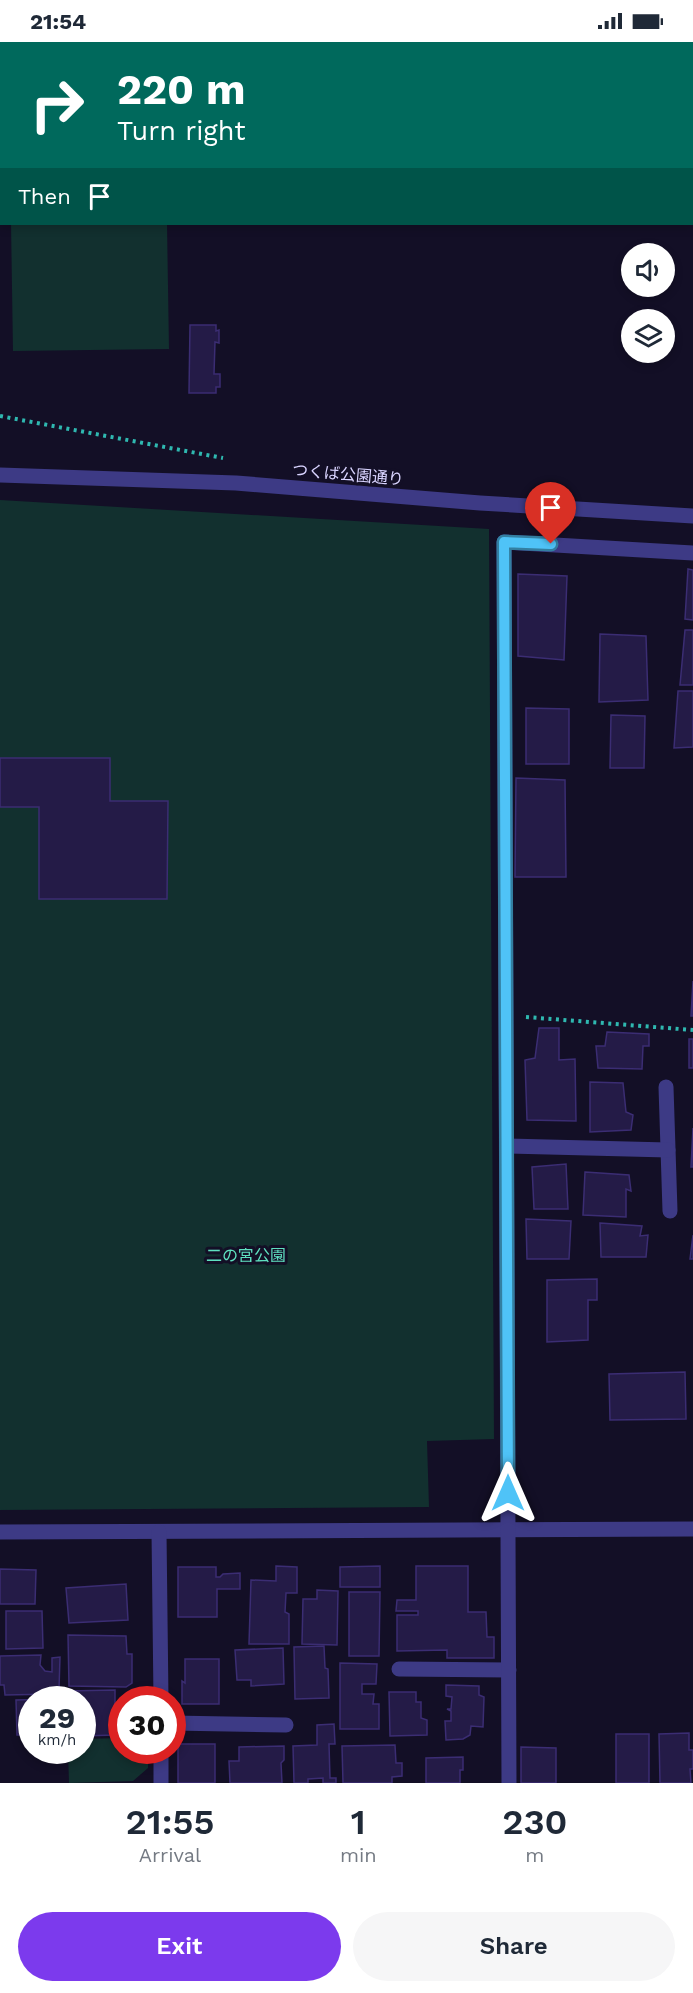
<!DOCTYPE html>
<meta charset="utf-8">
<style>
body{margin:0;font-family:"Work Sans","Noto Sans JP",sans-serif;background:#f6f6f7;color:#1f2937;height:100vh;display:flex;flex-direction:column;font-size:22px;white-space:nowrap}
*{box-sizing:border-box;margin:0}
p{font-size:20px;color:#747a83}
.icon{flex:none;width:33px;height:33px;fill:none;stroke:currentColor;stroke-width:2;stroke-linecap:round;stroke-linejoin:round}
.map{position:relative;height:1741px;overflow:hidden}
.drawer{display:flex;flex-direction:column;background:#fff;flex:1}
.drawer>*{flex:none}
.hud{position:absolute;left:0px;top:0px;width:693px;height:183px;box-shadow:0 3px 9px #0003;background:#00695c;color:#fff;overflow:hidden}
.tools{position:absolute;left:621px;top:201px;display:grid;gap:12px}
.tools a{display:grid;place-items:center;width:54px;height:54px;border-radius:50%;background:#fff;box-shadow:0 3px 9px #0003;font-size:30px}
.speed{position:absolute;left:18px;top:1644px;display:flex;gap:12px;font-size:30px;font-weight:700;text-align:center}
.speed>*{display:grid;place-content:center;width:78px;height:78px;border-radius:50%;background:#fff;box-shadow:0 3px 9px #0003;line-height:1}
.speed small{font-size:15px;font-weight:400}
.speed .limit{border:9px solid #d22;background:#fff;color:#111}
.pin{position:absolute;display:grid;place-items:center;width:51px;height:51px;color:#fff;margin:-62px -26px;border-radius:50% 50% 50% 0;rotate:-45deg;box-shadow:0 0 6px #0007}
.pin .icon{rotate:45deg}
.me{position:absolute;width:66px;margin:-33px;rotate:0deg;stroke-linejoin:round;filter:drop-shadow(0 0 4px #0008)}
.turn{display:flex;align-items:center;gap:21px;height:126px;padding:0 18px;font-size:27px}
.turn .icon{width:78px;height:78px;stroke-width:2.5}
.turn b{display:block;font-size:42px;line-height:51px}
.then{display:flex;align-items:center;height:57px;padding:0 18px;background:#0003;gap:12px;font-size:22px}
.eta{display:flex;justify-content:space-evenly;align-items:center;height:102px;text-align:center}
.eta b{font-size:36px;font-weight:600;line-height:42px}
.primary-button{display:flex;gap:12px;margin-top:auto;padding:12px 18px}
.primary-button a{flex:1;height:69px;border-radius:36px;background:#7c3aed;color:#fff;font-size:24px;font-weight:600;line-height:69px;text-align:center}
.primary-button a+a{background:#f6f6f7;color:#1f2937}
.status{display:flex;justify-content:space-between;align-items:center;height:42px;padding:0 30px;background:#fff;direction:ltr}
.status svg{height:16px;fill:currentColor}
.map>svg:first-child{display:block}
</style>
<div class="status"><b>21:54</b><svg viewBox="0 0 49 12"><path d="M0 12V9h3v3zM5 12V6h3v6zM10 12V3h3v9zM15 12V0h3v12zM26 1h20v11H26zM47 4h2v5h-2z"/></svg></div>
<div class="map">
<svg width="693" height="1741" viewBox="0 0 693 1741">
<rect width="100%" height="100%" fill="#130f26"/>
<g fill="#12302f">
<path d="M164,0v2l-156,-1z"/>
<path d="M11,182h156l2,125 -156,2z"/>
<path d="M0,458l489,29 5,910 -67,2 2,66 -429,3z"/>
<path d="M121,1696l1,12 26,1v17l-15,13 -64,2 -1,-32 14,-1 1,-11z"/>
</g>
<g fill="#241b47" stroke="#3b2d73" stroke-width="1.5">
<path d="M190,283h26v6l3,-1v13l-4,-1 -1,32h6v13h-4v6h-27z"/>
<path d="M688,527l5,1v50l-8,-1z"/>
<path d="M518,532l49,2 -3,84 -46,-4z"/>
<path d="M685,588h8v55h-13z"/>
<path d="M600,592l46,2 2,64 -49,2z"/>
<path d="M678,649h15v56l-19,1z"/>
<path d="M526,666l43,1v55h-43z"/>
<path d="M611,673l34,1 -1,52h-34z"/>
<path d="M0,716h110v43h58l-1,98h-128v-92h-39z"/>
<path d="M516,736l49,2 1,97h-51z"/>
<path d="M693,939v35h-2z"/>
<path d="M539,986h20v32l16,-1 1,62 -49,-1 -2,-60 10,-2z"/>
<path d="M607,990l42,2v12h-6l-1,23 -44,-1 -2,-22h9z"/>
<rect x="689" y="997" width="4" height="29"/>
<path d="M590,1040l33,1 3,29 7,3 -2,15 -41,2z"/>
<path d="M693,1086v39h-2z"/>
<path d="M566,1122l2,45h-34l-2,-42z"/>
<path d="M585,1130l44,3 2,16 -5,-2v28l-43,-2z"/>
<path d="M526,1177l45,2 -2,38h-42z"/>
<path d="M600,1181l42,3 -2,10 8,-1 -2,22h-45z"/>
<path d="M693,1193v24h-3z"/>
<path d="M597,1237v21h-9v40l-41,2v-62z"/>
<path d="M685,1330l1,47 -76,1 -1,-46z"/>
<path d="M276,1524l21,1v26h-11l-1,19 4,2v30h-40l2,-64 25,1z"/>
<path d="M380,1524v21h-40v-20z"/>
<path d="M416,1524h52v46h18l1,25h7v21h-47v-8l-50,1v-36h21v-4h-22l1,-11h19z"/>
<path d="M178,1525h38v10h4l3,-3 17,-1v16h-23v28h-39z"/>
<path d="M0,1527l36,1 -1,34h-35z"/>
<path d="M126,1542l2,36 -59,3 -3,-35z"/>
<path d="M317,1548l21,1 -1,54 -35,-1 1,-45h14z"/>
<path d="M349,1550h31l-1,64h-30z"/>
<path d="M6,1569h36l1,37 -37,1z"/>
<path d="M68,1593l58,1 1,18h5v29l-6,4 -57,-1z"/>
<path d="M324,1604l1,22 3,1 1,29 -34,1 -1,-52z"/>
<path d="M283,1606l1,36 -33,2v-6h-14l-2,-30z"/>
<path d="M41,1613l-1,10 5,6 7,1v-14l8,-1 -1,32 -5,-1v6l-49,1 -1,-10h-4v-29z"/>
<path d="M185,1617h34v45h-37v-23l3,2z"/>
<path d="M340,1621l37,1 -1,20h-14v10h12l-1,10h6v25h-39z"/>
<path d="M446,1643l33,1v9l5,2 -1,30 -12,-1 -1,9 -7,4 -17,1 -1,-19h6v-10l-4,-2h4l1,-12 -6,-1z"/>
<path d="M115,1648v45l-33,1v-36h-16v-9z"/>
<path d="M389,1650h27v10h5v16l6,2v15l-37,1z"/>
<path d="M59,1657l-27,1v35h-15l-1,-35z"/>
<path d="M334,1682l1,20h-6l1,34h6v5h-13v-5l-15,1v4h-14l-1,-37 24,-1v-20z"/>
<path d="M689,1691v17h4v19h-3l1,14h-31l-1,-49z"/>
<rect x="616" y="1692" width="33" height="49"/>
<rect x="178" y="1702" width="37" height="39"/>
<path d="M395,1703l1,18h6v13l-10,1v6h-49l-1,-37z"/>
<path d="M284,1704v14l-3,3 1,20h-52l-1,-22h10v-14z"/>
<path d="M521,1705l35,1v35h-35z"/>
<path d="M463,1715v13h-3v13h-34v-25z"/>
</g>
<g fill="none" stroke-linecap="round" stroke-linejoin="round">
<g stroke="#2fb8b0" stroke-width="4" stroke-dasharray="3 4.5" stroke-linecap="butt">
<path d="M0,374l223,42"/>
<path d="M526,975l167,13"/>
</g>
<g stroke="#3d3a85" stroke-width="15">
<path d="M0,433l236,8 244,20 213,13"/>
<path d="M666,1045l4,124"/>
<path d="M507,1104l161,4"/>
<path d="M0,1490l693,-3"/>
<path d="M159,1490l2,168"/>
<path d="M399,1627l110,1"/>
<path d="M172,1681l114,2"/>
<path d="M161,1708v33"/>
<path d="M509,1741l-5,-1241 189,11"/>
</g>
</g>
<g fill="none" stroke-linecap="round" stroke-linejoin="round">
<g stroke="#337fa1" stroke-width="15">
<path id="route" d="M508,1451l-4,-951 47,2"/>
</g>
<use href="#route" stroke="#4fc3f7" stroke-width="10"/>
</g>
<g text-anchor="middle" stroke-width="6" stroke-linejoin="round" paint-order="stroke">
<g font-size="16" fill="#d9d4ff" stroke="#130f26">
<text transform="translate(348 432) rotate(5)" y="6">つくば公園通り</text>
</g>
<g font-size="16" fill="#5fe0c0" stroke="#130f26">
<text x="246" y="1219">二の宮公園</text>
</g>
</g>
</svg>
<div class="tools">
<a><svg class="icon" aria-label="sound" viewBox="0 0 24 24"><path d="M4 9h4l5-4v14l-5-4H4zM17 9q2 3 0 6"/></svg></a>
<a><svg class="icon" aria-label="layers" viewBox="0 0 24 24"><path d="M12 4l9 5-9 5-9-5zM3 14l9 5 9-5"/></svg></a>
</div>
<div class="speed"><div>29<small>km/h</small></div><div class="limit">30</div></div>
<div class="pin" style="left:551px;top:502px;background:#d93025"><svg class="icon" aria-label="arrive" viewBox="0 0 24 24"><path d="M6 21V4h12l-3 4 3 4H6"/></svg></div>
<svg class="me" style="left:508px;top:1451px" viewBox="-20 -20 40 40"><path d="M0-17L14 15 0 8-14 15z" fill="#4fc3f7" stroke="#fff" stroke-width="4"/></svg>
<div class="hud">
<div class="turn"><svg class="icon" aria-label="right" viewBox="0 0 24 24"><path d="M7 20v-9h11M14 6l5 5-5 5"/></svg><div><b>220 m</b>Turn right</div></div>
<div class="then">Then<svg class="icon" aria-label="arrive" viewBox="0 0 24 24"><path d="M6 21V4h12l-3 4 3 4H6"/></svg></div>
</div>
</div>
<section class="drawer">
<div class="eta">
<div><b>21:55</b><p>Arrival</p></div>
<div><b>1</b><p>min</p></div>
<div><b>230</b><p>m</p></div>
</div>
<div class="primary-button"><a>Exit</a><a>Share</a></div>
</section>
